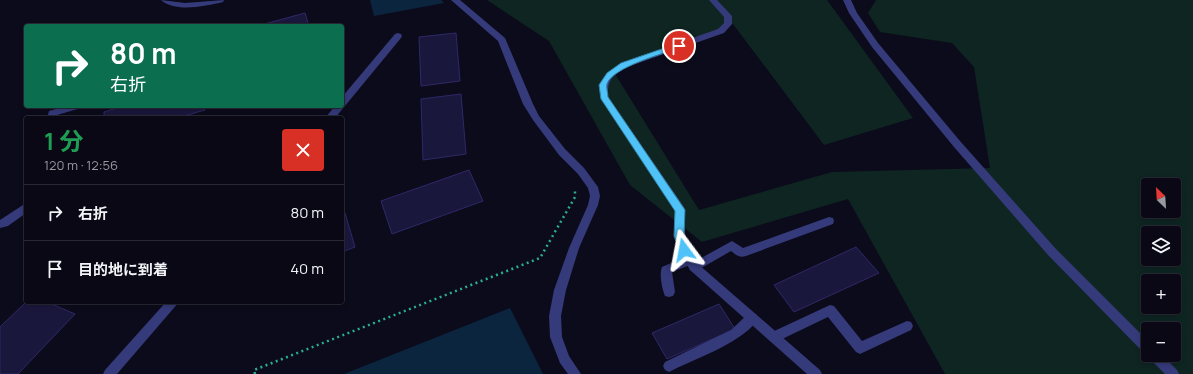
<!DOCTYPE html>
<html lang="ja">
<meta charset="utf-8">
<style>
body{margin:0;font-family:Manrope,"Noto Sans JP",sans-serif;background:#12111d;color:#f1f3f6;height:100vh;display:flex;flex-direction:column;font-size:15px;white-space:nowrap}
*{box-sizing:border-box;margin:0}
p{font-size:13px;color:#999aa0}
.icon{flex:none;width:22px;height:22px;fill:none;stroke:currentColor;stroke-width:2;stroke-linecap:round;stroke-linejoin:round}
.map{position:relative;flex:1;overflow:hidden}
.panel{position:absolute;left:24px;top:116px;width:320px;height:188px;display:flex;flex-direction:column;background:#090814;border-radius:4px;box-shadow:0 2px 6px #0003,0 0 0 1px #292934}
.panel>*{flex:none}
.top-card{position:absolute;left:24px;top:24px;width:320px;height:84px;border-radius:4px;box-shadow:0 2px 6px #0003,0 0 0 1px #292934;background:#0b6e4f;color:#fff;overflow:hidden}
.needle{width:26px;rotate:335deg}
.tools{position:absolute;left:1141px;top:178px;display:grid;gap:8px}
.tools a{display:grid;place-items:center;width:40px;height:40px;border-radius:4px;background:#090814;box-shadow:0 2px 6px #0003,0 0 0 1px #292934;font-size:20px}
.pin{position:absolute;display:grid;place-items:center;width:34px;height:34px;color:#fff;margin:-17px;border:2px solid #fff;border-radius:50%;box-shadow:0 1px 4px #0007}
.me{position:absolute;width:44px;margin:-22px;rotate:347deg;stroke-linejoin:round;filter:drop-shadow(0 0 3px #0008)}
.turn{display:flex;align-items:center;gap:14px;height:84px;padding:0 20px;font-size:18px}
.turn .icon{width:52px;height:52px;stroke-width:2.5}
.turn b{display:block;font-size:28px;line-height:34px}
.round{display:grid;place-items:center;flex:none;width:42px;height:42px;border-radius:4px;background:#12111d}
.head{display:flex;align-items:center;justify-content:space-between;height:68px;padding:0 20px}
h1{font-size:24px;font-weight:700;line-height:30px;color:#1e9e55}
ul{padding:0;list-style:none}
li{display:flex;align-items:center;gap:12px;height:56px;padding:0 20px;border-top:1px solid #292934}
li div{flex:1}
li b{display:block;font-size:15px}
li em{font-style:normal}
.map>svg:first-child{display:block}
</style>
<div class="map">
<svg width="1193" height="374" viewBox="0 0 1193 374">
<rect width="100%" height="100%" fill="#0c0b1b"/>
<path fill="#0e2522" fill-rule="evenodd" d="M487,0h340l86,118 -89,27 -91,-121 -121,45 87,141 133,-38 158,-4 -16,-101 -22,-24 -72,-11 -12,-19 8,-13h317v374h-248l-97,-175 -146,43 -72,-57 -81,-144zM1148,185h26v26h-26zM1148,233h26v26h-26zM1148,281h26v26h-26zM1148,329h26v26h-26z"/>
<g fill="#0b253f">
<path d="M370,0h71l3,3 -70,13z"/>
<path d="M510,308l33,66h-199z"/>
</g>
<g fill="#1a173c" stroke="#2e2868">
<path d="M305,13l4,13h-52z"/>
<path d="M456,33l4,48 -39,5 -2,-49z"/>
<path d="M461,94l5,60 -43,6 -2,-61z"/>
<path d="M123,106h81l1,4 -28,8h-73v-6z"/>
<path d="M469,170l14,31 -91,33 -11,-33z"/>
<path d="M345,213l10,34 -13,5v-38z"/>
<path d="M856,247l23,26 -85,39 -20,-27z"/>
<path d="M26,302h21l28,12 -57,60h-18v-47z"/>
<path d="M719,304l16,25 -68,30 -15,-26z"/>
</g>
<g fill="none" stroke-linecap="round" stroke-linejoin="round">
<path stroke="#2bac97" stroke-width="2.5" stroke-dasharray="2 3.5" stroke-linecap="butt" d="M255,374l-1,-4 286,-112 35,-61v-9"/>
<g fill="#353a7b" fill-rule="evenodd">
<path d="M161,0l24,3 39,-3 -1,2c-17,4 -48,11 -62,-2z"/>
<path d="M451,0h9l45,38 28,66 6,12 26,33 19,19 14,19 2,9 -2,9 -19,43 -13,42 -5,26 1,21 7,19 12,18h-13l-8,-11 -10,-26 -1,-21 5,-26 15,-42 19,-43 2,-9 -2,-8 -10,-14 -19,-19 -26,-35 -10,-16 -25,-63z"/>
<path d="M398,33l3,1 1,2 -1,2 -66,80h-10l10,-12h7v-9l53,-63z"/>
<path d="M66,106h17l-2,2 -24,7v3h-10l2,-7z"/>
<path d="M26,203v10l-18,13 -8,2v-8z"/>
<path d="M829,217l4,1 1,3 -1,3 -87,32c-7,2 -10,-1 -15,-5l-33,19 -4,2 -4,-2 -1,-3 1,-2 -18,7 3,20 -2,4 -4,1 -4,-1c-3,-7 -6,-22 -3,-29l27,-12 4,2 1,5 38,-21 11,7z"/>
<path d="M166,302h13l-62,72h-14l2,-4z"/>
<path d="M830,305l4,1 28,35 45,-20 4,1 2,4 -2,4 -51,24 -4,-2 -28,-35 -50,24 -4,1 -4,-1 -2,-4 2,-4z"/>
<path d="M752,313l4,1 2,4c-10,22 -63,41 -85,52l-4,2 -4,-2 -2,-4 2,-4 66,-32 17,-16z"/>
</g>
<g fill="#353a7b" fill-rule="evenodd">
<path d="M709,0h8l15,16v8l-8,9 -97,34c-14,9 -20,12 -19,30l76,110 1,3c-1,27 -1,30 13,54l122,106 2,4h-15l-117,-104 -11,-20 -5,-14 1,-25 -75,-114c-2,-19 6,-24 21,-34l97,-34 6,-6v-6z"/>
<path d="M843,0h8l6,13 21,30 82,98 96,108 92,92v14l-4,-2 -96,-98 -94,-108 -82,-100 -23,-34z"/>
<path d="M1148,355h14l15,15 2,4h-14l-15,-15z"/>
</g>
</g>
<path fill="#4fc3f7" stroke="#337fa1" d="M679,43l4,3 -1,1c-16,6 -70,20 -75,37 -1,4 1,9 1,13l75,110 2,3 -1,26 5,14 -2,2 -3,2 -4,-2 -6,-16 1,-25 -74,-112 -2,-14 8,-12 14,-10z"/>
</svg>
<div class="tools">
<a><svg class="needle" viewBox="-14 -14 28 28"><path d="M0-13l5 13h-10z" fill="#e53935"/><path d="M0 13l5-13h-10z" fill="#999aa0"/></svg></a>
<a><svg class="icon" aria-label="layers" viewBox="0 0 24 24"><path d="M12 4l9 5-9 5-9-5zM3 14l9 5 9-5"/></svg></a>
<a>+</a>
<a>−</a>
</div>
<div class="pin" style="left:679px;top:46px;background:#d93025"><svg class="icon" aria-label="arrive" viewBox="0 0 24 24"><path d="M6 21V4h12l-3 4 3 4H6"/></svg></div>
<svg class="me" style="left:684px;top:250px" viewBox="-20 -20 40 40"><path d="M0-17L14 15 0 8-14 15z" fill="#4fc3f7" stroke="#fff" stroke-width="4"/></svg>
<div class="top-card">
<div class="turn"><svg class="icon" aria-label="right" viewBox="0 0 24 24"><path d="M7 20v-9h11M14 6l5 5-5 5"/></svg><div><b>80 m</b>右折</div></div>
</div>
<section class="panel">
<div class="head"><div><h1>1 分</h1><p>120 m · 12:56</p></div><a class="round" style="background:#d93025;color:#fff"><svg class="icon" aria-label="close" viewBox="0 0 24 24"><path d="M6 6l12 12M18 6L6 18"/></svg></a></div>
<ul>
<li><svg class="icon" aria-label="right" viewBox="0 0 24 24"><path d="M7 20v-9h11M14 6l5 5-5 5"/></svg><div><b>右折</b></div><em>80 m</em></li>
<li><svg class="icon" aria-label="arrive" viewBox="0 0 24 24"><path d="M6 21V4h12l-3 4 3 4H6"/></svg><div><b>目的地に到着</b></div><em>40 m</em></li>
</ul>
</section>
</div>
